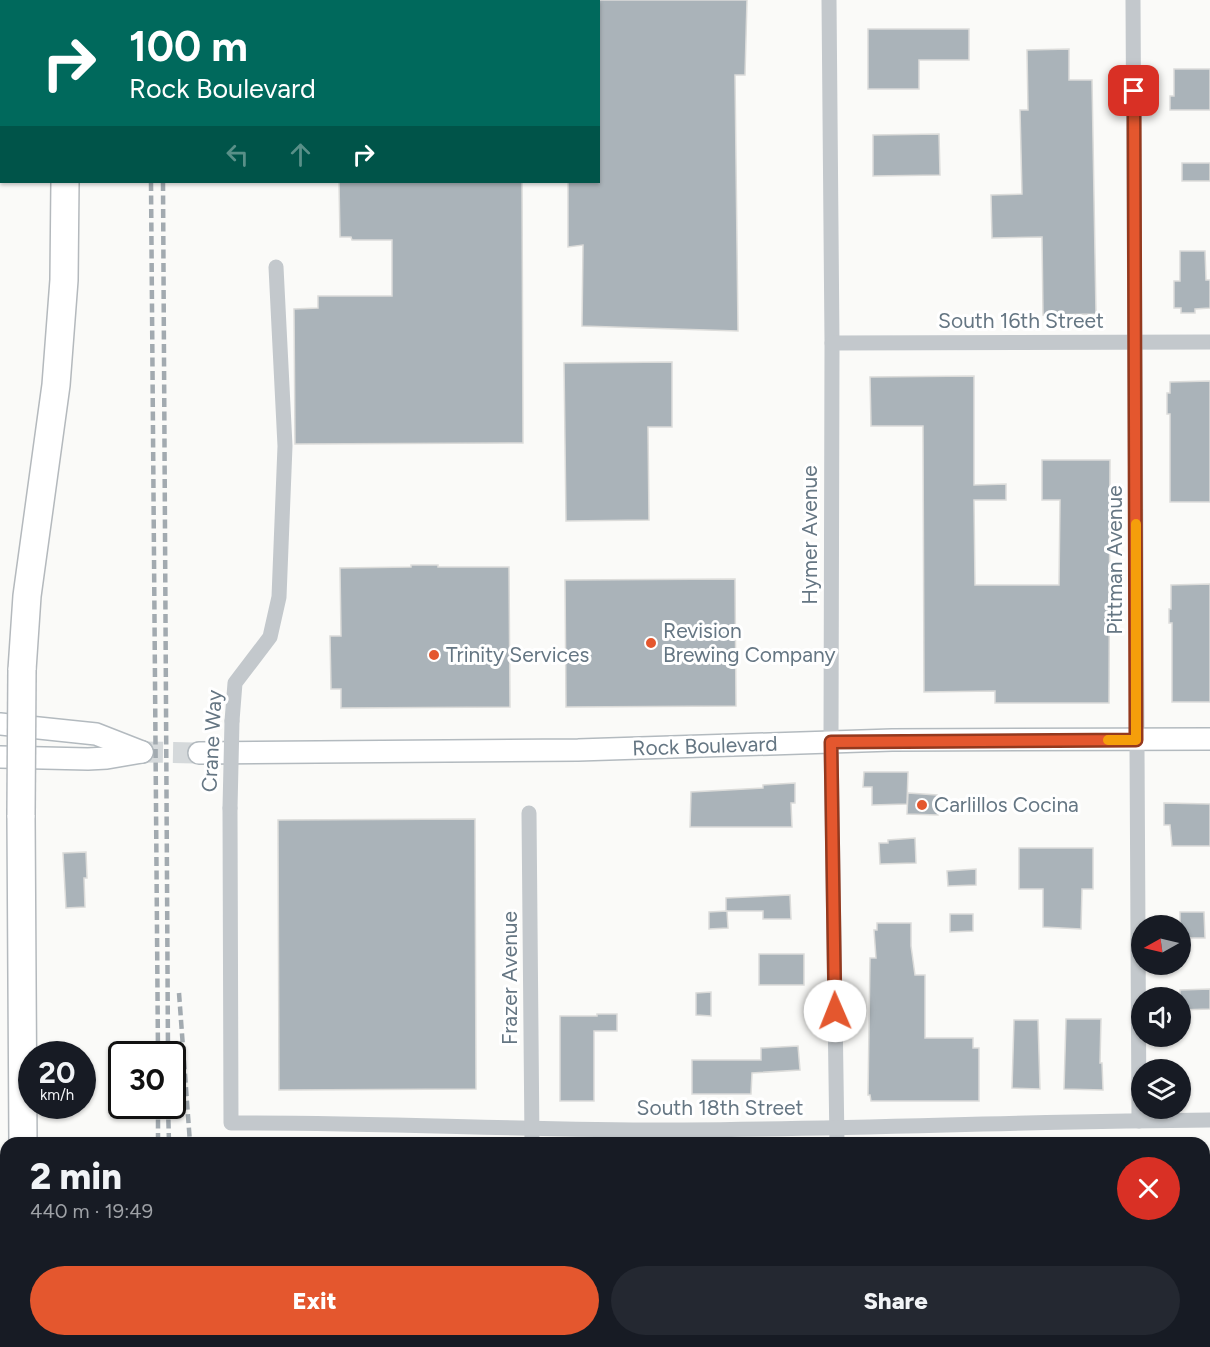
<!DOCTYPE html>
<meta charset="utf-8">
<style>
body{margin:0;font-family:Figtree,sans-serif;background:#242831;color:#f1f3f6;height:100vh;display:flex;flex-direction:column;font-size:22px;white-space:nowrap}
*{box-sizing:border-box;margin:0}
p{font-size:20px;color:#9ea1a6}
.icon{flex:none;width:33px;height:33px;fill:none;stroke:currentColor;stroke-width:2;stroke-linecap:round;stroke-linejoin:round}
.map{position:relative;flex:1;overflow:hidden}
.details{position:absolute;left:0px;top:1137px;width:1210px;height:210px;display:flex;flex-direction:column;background:#171b24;border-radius:18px 18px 0 0;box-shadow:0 2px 4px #0004}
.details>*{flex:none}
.hud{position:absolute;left:0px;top:0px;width:600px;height:183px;box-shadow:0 2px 4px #0004;background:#00695c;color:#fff;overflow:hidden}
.needle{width:39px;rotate:262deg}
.buttons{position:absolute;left:1131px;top:915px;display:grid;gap:12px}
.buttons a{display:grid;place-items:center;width:60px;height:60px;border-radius:50%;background:#171b24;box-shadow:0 2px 4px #0004;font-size:30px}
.speed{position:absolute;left:18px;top:1041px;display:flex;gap:12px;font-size:30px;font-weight:700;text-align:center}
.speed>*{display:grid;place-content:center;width:78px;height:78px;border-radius:50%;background:#171b24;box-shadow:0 2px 4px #0004;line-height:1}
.speed small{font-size:15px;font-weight:400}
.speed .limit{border:3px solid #111;border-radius:9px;background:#fff;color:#111}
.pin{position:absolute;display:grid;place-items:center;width:51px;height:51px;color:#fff;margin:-26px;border-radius:12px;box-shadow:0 3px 9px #0006}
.me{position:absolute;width:66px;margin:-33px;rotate:359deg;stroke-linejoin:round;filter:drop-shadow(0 0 4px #0008)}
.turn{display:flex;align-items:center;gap:21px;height:126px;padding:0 30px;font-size:27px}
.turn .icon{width:78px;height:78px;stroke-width:2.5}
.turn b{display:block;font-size:42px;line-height:51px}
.lanes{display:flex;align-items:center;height:57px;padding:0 30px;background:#0003;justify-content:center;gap:30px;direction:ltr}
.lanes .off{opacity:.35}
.round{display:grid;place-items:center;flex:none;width:63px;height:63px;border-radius:32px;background:#242831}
.overview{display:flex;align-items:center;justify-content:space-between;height:102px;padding:0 30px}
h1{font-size:36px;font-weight:800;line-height:45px}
.button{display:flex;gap:12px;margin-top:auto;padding:12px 30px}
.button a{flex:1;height:69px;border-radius:36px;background:#e4572e;color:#fff;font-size:24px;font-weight:800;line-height:69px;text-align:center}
.button a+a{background:#242831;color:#f1f3f6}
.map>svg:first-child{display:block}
</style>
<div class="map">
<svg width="1210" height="1347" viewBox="0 0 1210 1347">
<rect width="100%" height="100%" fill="#fafaf8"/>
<g fill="#aab3b9" stroke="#dcdcda" stroke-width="1.5">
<path d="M598,0h149l-2,75h-10l3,256 -156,-5 1,-81 -15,2v-65h30z"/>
<path d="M868,29h101v31h-50v29h-51z"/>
<path d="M1069,49v31h23l4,234 -53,1 -1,-78 -50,1 -1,-43 31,-1 -2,-84h8l-1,-60z"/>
<path d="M1174,69h36v41h-40v-14h4z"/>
<path d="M939,134l1,41 -67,1v-41z"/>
<rect x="1182" y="163" width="28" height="18"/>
<path d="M339,182h183l1,261 -228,1 -1,-135 24,-1v-12h74v-56h-40l-1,-3h-11z"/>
<path d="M1180,251h25l1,29h4v28l-15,1v4h-14v-5h-7v-27h6z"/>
<path d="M672,362v65h-24l1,93 -83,1 -2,-158z"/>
<path d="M974,376v109l32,-1v16h-32l1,85h84l1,-85h-18v-40h68l-1,243h-114v-12l-71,1 -1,-266h-52l-1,-49z"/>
<path d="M1210,381v121h-40v-88h-3v-21h3v-11z"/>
<path d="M411,565h27v2h71l1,140 -169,1v-19h-10l-1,-53h11l-1,-68 71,-1z"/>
<path d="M735,579l1,127 -170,1 -1,-127z"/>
<path d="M1210,584v118h-38v-79h-3v-14h2v-24z"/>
<path d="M864,772h44l-1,32 -35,1v-18h-9z"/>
<path d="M795,783v20h-4l1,24h-102l1,-35 72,-4v-3z"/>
<path d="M908,793l29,2 1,20 -31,-1z"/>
<path d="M1164,803l46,1v42h-38l-2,-21h-6z"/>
<path d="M475,819l1,270 -197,1 -1,-270z"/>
<path d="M915,838l1,25 -36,1 -1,-21h9v-3z"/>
<path d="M1019,848h74v41h-11l-1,40 -38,-2v-38h-24z"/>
<path d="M86,852l1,26h-3l1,29 -19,1 -3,-55z"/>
<path d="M976,869v16l-28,1 -1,-15z"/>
<path d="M790,895l1,24h-28v-8h-37v-13z"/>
<path d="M727,911l1,17 -19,1v-17z"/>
<path d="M1180,912h24l1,26h-25z"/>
<path d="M950,914h23v17l-23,1z"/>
<path d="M877,923h34v23l4,29h10v63h48v10h6v53h-108l-1,-6h-2l2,-137h6l-2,-28h3z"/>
<rect x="759" y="954" width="45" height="31"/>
<path d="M1210,989v20l-30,1v-20z"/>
<path d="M711,992v24l-15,-1v-22z"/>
<path d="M597,1014h20v17h-23v70h-34v-85h37z"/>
<path d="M1066,1019h35l-1,44h2l1,27 -39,-1z"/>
<path d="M1014,1020h24l2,69 -28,-1z"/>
<path d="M798,1046l2,24 -48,3 -1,21h-59v-34h69v-12z"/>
</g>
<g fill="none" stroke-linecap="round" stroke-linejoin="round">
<path stroke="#d5d9db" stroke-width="21" stroke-dasharray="21 10" stroke-linecap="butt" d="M142,752l57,1"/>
<g stroke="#b3babf" stroke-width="24">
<g id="secondary">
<path d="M0,724l96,10 46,18"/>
<path d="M199,753l379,-3 314,-10 318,-1"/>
<path d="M0,757l88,2 19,-1 35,-6"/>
</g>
</g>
<g stroke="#b4b9bd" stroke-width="30">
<g id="highway">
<path d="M59,0v2"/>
<path d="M22,670l5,-74 29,-211 8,-105 1,-98"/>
<path d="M21,815l2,328"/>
<path d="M25,1341v6"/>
</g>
</g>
<g stroke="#c3c8cc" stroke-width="15">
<path d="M829,0l3,343 -1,399 6,401"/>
<path d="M1133,0l6,1121"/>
<path d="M832,343l378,-1"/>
<path d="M232,721l3,-38 35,-46 9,-40 6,-151 -9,-179"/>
<path d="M230,808l1,315c151,-1 301,8 452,7 176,-1 351,-9 527,-10"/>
<path d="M529,813l3,330"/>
<path d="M532,1341v6"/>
<path d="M835,1347v-6"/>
</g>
<use href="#secondary" stroke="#fff" stroke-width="21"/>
<use href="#highway" stroke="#fff" stroke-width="27"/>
<g stroke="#a2aab0" stroke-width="4.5" stroke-dasharray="9 4.5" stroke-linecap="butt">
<path d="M150,0v2"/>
<path d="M162,0v2"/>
<path d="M151,182l7,872"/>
<path d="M163,182l5,872"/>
<path d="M179,993l11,150"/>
<path d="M158,1106v37"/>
<path d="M168,1106l1,37"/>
<path d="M159,1341v6"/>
<path d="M170,1341v6"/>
<path d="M193,1341v6"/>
</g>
<g stroke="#b4b9bd" stroke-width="30" stroke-linecap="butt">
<path id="highway-bridge" d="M21,815l1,-145"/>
</g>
<path stroke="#c3c8cc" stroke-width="15" d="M230,808l2,-87"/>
<use href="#highway-bridge" stroke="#fff" stroke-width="27"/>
</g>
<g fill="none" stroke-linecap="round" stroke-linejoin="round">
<g stroke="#94391e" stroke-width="15">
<path id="route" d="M835,1011l-4,-269 305,-2 -2,-649"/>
</g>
<use href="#route" stroke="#e4572e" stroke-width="10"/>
<path stroke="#f59e0b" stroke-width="10" d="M1108,740h28v-216"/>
</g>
<g fill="#e4572e" stroke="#fff" stroke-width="2">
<circle cx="651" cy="643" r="6"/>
<circle cx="434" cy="655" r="6"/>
<circle cx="922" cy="805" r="6"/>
</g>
<g text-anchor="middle" stroke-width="6" stroke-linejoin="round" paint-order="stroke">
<g font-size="21" fill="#657683" stroke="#fff">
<text x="1021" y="328">South 16th Street</text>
<text transform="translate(810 535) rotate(-90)" y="7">Hymer Avenue</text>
<text transform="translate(1115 560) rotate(-90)" y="7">Pittman Avenue</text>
<text transform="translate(212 741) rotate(-87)" y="7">Crane Way</text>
<text transform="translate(705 746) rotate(-2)" y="7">Rock Boulevard</text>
<text transform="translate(510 978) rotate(-90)" y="7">Frazer Avenue</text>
<text x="720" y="1115">South 18th Street</text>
</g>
<g font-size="21" fill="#657683" stroke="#fff" text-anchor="start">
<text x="663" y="638">Revision<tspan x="663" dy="24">Brewing Company</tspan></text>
<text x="446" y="662">Trinity Services</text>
<text x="934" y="812">Carlillos Cocina</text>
</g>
</g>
</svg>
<div class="buttons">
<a><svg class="needle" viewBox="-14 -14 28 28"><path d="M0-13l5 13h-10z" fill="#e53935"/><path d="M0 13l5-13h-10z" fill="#9ea1a6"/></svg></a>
<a><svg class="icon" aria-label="sound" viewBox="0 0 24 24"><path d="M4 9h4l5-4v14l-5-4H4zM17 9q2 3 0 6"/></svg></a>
<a><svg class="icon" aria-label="layers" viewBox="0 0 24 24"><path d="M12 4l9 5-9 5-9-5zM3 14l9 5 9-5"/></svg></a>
</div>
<div class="speed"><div>20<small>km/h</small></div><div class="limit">30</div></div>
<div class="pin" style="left:1134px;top:91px;background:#d93025"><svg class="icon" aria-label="arrive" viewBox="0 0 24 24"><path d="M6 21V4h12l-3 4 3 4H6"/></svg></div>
<svg class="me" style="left:835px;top:1011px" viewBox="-20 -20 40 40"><circle r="19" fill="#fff"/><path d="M0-13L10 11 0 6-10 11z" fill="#e4572e"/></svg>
<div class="hud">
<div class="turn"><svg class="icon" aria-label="right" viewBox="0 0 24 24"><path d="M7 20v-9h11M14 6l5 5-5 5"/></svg><div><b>100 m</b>Rock Boulevard</div></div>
<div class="lanes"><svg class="icon off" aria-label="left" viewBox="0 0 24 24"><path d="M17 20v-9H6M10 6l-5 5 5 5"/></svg><svg class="icon off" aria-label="ahead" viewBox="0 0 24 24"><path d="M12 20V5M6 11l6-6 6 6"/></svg><svg class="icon" aria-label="right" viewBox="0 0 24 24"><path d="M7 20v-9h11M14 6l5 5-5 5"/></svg></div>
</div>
<section class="details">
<div class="overview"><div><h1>2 min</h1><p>440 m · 19:49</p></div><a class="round" style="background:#d93025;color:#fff"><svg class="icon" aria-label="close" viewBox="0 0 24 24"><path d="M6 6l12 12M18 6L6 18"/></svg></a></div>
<div class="button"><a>Exit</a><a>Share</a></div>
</section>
</div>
